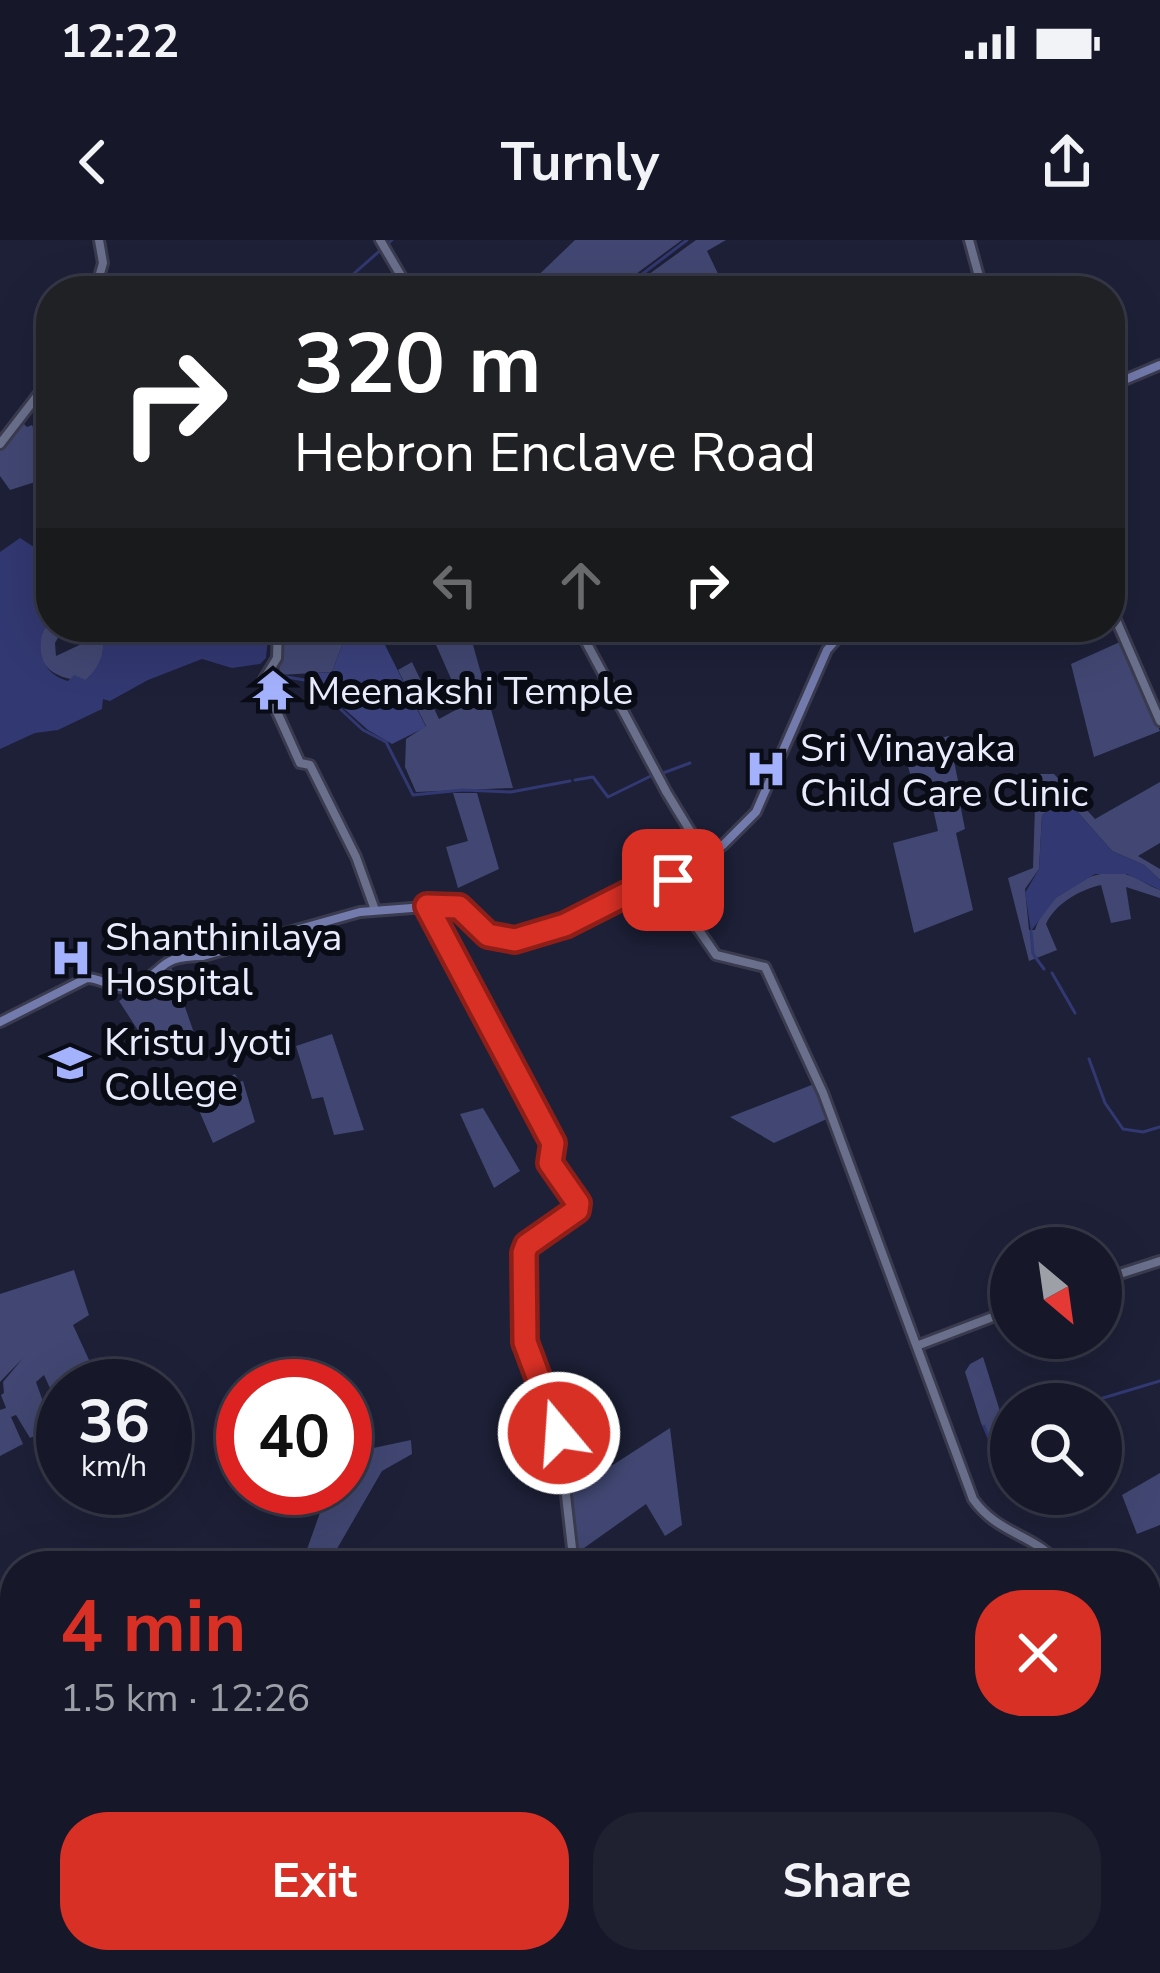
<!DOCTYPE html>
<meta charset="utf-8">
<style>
body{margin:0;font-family:"Nunito Sans",sans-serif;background:#1f2131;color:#f1f3f6;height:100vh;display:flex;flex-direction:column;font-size:45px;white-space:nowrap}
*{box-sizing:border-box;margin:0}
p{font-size:39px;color:#9ea0a8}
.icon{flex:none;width:66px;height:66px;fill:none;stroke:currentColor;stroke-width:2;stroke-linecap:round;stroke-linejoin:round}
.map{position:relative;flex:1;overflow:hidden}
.sheet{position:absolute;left:0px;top:1311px;width:1161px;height:423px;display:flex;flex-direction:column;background:#161829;border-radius:48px 48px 0 0;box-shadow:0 12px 48px #0002,0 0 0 3px #353746}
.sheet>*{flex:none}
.hud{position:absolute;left:36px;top:36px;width:1089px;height:366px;border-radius:48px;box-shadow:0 12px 48px #0002,0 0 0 3px #353746;background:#202124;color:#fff;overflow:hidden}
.needle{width:78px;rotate:151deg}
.controls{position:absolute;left:990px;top:987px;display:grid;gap:24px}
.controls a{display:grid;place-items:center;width:132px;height:132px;border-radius:50%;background:#161829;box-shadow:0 12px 48px #0002,0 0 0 3px #353746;font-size:60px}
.speed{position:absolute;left:36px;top:1119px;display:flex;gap:24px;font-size:60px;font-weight:700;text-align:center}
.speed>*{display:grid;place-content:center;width:156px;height:156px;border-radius:50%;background:#161829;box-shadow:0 12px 48px #0002,0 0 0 3px #353746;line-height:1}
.speed small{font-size:30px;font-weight:400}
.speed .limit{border:18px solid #d22;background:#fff;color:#111}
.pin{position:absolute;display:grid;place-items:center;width:102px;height:102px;color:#fff;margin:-51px;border-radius:24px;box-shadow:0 6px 18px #0006}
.me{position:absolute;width:132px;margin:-66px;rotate:342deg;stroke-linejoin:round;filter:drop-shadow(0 0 9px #0008)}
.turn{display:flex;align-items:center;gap:42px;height:252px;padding:0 60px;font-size:54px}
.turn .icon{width:156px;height:156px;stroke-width:2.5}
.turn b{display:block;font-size:84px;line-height:102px}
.lanes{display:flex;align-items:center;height:114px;padding:0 60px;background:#0003;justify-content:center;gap:60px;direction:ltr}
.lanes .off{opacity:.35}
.round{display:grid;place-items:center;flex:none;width:126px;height:126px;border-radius:48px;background:#1f2131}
.summary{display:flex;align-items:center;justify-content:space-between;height:204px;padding:0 60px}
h1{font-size:72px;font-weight:700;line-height:90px;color:#d93025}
.action{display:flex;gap:24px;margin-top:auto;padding:24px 60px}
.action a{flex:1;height:138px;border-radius:48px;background:#d93025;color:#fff;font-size:48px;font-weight:700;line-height:138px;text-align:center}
.action a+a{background:#1f2131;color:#f1f3f6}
.status{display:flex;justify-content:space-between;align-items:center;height:84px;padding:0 60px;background:#161829;direction:ltr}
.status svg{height:33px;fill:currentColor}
header{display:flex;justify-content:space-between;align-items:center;height:156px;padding:0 60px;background:#161829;font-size:54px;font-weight:700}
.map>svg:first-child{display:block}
</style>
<div class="status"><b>12:22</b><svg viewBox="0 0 49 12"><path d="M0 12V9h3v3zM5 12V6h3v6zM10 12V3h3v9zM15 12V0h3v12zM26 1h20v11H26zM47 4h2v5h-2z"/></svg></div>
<header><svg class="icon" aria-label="back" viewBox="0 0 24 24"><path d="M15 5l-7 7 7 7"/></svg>Turnly<svg class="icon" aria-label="share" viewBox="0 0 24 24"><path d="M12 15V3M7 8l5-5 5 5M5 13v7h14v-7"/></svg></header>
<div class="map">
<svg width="1160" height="1733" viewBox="0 0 1160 1733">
<rect width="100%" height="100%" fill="#1d2037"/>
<g fill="#414772">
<path d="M575,0h107l-69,51h-91z"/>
<path d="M696,0h30l-19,11 18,37 -77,3 -7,-11z"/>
<path d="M23,183l4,4 5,-2 4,9 7,-3 8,22v24l-41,13 -10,-14v-27z"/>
<path d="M51,380v7h13l-9,16 1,13 32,-15 -10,-14h20l6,14 -3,24 -15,15c-38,2 -63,-28 -35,-60z"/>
<path d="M281,387h68l-17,45 -53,3z"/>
<path d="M468,387l45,161 -97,4 -11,-25 1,-28 20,-13 -28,-56 14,-8 27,57 24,-13 -34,-77z"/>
<path d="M1122,401l38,90 -66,26 -23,-93z"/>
<path d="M949,496l9,45 -44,6 -12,-41z"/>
<path d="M1036,534h18l41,45 65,-37v61l-22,13 22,13v11l-16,-15 -32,-14 -45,-51 -25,15 -3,54 -14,20 4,41h6c10,-34 55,-64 90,-56 13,3 23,12 35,16v8l-34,-11 5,32 -20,4 -10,-38c-22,5 -46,19 -55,39l11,26 -28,11 -21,-83 25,-10z"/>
<path d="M957,548l8,41 -9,4 17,77 -59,23 -21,-90 45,-12 -9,-40z"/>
<path d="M453,553h24l22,76 -41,19 -12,-41 22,-6z"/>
<path d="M171,727l23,66 -42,19 -33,-51z"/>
<path d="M332,794l32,96 -30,5 -11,-38 -11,2 -16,-53z"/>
<path d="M235,834l4,8 4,-1 12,41 -42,21 -21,-49z"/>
<path d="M814,844l15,34 -55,25 -44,-26z"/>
<path d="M483,868l37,63 -26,17 -34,-74z"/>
<path d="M74,1030l15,45 -16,10 28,61h-38v31l-19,-42 -8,7 14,39 -12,1 -4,7 5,5 -9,4 -14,-23 -5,2 12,27 -23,12v-46l6,-2 -5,-13 3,-2 -1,-11 20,-24 -23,24v-88z"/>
<path d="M983,1117l27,86 -4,4 5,-2v34l-4,1 -26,-57 -16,-51 5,-8z"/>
<path d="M670,1188l12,97 -17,11 -19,-32 -69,49 -6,-61z"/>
<path d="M411,1200l1,14 -30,17 -55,95h-26l20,-56 -8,-14 5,-8h27v-34z"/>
<path d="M1160,1233v52l-23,9 -15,-39z"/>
</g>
<path fill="#3a417c" d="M349,387h27l50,100 -34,17 -24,-14 -63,-56 27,-2z"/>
<g fill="#323871">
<path d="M20,298l31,20c0,17 5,44 0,60 -2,6 -8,11 -9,17 -5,23 5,40 26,46l6,-6 12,5c15,-15 23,-33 12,-53h171l-3,31 -6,6 -28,4 -30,-9 -54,21 -38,21 -7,-2 -1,10 -44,21 -23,3 -35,16v-197z"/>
<path d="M1067,560l45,51 32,14 16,15v10l-33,-16h-32l-39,24 -25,33 -6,-38 14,-24 3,-54z"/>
<path d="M15,1657v62h95l5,14h-115v-70z"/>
</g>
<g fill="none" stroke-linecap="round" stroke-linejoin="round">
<g stroke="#323871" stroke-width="3">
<path d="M341,45l51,-45"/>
<path d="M620,51l67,-51"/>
<path d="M270,434l40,7 53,49 23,12 27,53 50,-5 48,2 59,-11"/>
<path d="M663,533l27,-10"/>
<path d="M575,540l18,-3 15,20 47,-23"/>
<path d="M1031,691l2,23 11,15"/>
<path d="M1052,733l23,40"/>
<path d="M1089,819l16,44 18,26 20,3 17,-5"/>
<path d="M1083,1164l77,-23"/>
<path d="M984,1186l12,29 15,-11"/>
<path d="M1005,1719l3,14"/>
</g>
<g stroke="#3a3b4f" stroke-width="14">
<g id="tertiary">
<path d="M380,0l30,51"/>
<path d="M969,0l14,51"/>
<path d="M95,51l8,-28 -4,-23"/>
<path d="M0,204l51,-66"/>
<path d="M1110,366l50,115"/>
<path d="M278,387l-1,31 -14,23 37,82 10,2 46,92 19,53"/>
<path d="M578,387l89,166 39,64"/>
<path d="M667,644l49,71 49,12 58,126 150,406c26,37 62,34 87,67"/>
<path d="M427,666l126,237 -3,20 28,40 -1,7 -50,35 -3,12v81l35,95 15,133"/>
<path d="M1101,1040l59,-19"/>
<path d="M919,1105l92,-35"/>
<path d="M0,1428l15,45"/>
<path d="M114,1719l6,14"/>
</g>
</g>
<g stroke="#3a3b4f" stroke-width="14">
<g id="secondary">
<path d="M1110,146l50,-21"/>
<path d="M0,782l87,-44c15,0 31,14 47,8 34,-16 23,-30 69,-30l157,-44 91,-7 13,6 29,27 28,2 51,-18 58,-30 32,-5 61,-42 33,-33 71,-162 20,-23"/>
<path d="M1146,1371l14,-5"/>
<path d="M248,1733l18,-14"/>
</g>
</g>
<use href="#tertiary" stroke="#6a708c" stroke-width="8"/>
<use href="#secondary" stroke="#737bad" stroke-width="8"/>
</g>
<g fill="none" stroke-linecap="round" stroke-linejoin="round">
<g stroke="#8d1f18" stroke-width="30">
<path id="route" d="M559,1193l-34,-91 -1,-89 3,-8 50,-35 1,-7 -28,-40 3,-20 -126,-237 32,1 29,28 27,5 50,-15 65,-33 32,-6 11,-6"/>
</g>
<use href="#route" stroke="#d93025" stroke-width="21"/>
</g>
<defs>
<g id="temple-bare" transform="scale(3.24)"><path d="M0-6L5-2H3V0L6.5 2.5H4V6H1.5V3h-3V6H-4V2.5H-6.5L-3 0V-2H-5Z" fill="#a4b1fc" stroke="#090b15" stroke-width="2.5" paint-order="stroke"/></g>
<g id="hospital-bare" transform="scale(3.24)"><path d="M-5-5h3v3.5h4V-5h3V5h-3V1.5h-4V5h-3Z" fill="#a4b1fc" stroke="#090b15" stroke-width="2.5" paint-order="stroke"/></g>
<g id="university-bare" transform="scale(3.24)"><path d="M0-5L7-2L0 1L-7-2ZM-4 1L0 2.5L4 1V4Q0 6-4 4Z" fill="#a4b1fc" stroke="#090b15" stroke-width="2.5" paint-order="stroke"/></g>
</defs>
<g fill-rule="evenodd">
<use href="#temple-bare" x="273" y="450"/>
<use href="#hospital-bare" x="766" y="529"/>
<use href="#hospital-bare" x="71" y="718"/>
<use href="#university-bare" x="70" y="823"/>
</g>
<g text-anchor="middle" stroke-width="12" stroke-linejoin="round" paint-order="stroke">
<g font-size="39" fill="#e9ecfc" stroke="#090b15" text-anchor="start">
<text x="307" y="464">Meenakshi Temple</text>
<text x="800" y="521">Sri Vinayaka<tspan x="800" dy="45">Child Care Clinic</tspan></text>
<text x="105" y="710">Shanthinilaya<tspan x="105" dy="45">Hospital</tspan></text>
<text x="104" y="815">Kristu Jyoti<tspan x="104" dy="45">College</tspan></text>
</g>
</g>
</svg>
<div class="controls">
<a><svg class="needle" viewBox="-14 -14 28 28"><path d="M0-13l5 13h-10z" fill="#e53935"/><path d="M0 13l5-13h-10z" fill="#9ea0a8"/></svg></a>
<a><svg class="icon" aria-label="search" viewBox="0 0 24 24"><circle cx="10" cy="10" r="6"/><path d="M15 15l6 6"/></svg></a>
</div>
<div class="speed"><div>36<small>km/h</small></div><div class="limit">40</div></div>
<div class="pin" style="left:673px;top:640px;background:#d93025"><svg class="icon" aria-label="arrive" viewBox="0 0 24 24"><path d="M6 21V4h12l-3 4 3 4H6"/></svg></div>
<svg class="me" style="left:559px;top:1193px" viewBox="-20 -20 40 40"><circle r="17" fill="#d93025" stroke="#fff" stroke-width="3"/><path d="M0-11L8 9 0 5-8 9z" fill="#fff"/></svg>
<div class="hud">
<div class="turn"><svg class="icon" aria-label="right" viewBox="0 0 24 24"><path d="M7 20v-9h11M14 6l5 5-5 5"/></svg><div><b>320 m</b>Hebron Enclave Road</div></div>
<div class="lanes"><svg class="icon off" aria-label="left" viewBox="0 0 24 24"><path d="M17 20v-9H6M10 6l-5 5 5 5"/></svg><svg class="icon off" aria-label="ahead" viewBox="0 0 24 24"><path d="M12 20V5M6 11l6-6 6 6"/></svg><svg class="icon" aria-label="right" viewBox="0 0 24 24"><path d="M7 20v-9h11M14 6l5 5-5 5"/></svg></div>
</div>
<section class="sheet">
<div class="summary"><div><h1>4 min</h1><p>1.5 km · 12:26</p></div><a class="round" style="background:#d93025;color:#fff"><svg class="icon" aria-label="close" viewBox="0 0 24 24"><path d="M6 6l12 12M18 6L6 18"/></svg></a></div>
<div class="action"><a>Exit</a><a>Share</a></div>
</section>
</div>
